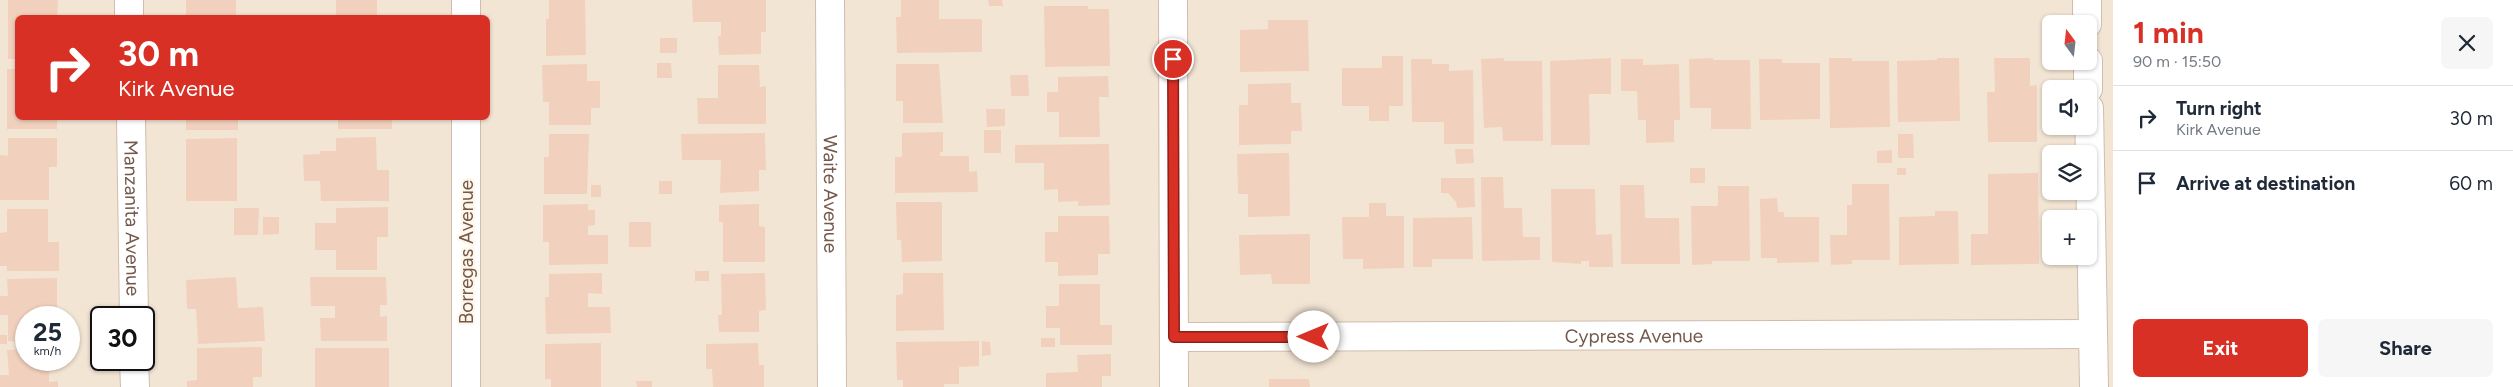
<!DOCTYPE html>
<meta charset="utf-8">
<style>
body{margin:0;font-family:Figtree,sans-serif;background:#f6f6f7;color:#1f2937;height:100vh;display:flex;flex-direction:column;font-size:19px;white-space:nowrap}
*{box-sizing:border-box;margin:0}
p{font-size:16px;color:#747a83}
.icon{flex:none;width:28px;height:28px;fill:none;stroke:currentColor;stroke-width:2;stroke-linecap:round;stroke-linejoin:round}
.map{position:relative;flex:1;overflow:hidden}
.sheet{display:flex;flex-direction:column;background:#fff;width:400px}
.sheet>*{flex:none}
.hud{position:absolute;left:15px;top:15px;width:475px;height:105px;border-radius:8px;box-shadow:0 1px 4px #0004;background:#d93025;color:#fff;overflow:hidden}
.needle{width:32px;rotate:345deg}
.controls{position:absolute;left:2042px;top:15px;display:grid;gap:10px}
.controls a{display:grid;place-items:center;width:55px;height:55px;border-radius:8px;background:#fff;box-shadow:0 1px 4px #0004;font-size:25px}
.speed{position:absolute;left:15px;top:306px;display:flex;gap:10px;font-size:25px;font-weight:700;text-align:center}
.speed>*{display:grid;place-content:center;width:65px;height:65px;border-radius:50%;background:#fff;box-shadow:0 1px 4px #0004;line-height:1}
.speed small{font-size:12px;font-weight:400}
.speed .limit{border:2px solid #111;border-radius:8px;background:#fff;color:#111}
.pin{position:absolute;display:grid;place-items:center;width:42px;height:42px;color:#fff;margin:-21px;border:2px solid #fff;border-radius:50%;box-shadow:0 1px 5px #0007}
.me{position:absolute;width:55px;margin:-28px;rotate:270deg;stroke-linejoin:round;filter:drop-shadow(0 0 4px #0008)}
.turn{display:flex;align-items:center;gap:18px;height:105px;padding:0 20px;font-size:22px}
.turn .icon{width:65px;height:65px;stroke-width:2.5}
.turn b{display:block;font-size:35px;line-height:42px}
.round{display:grid;place-items:center;flex:none;width:52px;height:52px;border-radius:8px;background:#f6f6f7}
.head{display:flex;align-items:center;justify-content:space-between;height:85px;padding:0 20px}
h1{font-size:30px;font-weight:700;line-height:38px;color:#d93025}
.cta{display:flex;gap:10px;margin-top:auto;padding:10px 20px}
.cta a{flex:1;height:58px;border-radius:8px;background:#d93025;color:#fff;font-size:20px;font-weight:700;line-height:58px;text-align:center}
.cta a+a{background:#f6f6f7;color:#1f2937}
ul{padding:0;list-style:none}
li{display:flex;align-items:center;gap:15px;height:65px;padding:0 20px;border-top:1px solid #e0e1e3}
li div{flex:1}
li b{display:block;font-size:19px}
li em{font-style:normal}
main{display:flex;flex:1;min-height:0}
.map>svg:first-child{display:block}
</style>
<main>
<div class="map">
<svg width="2113" height="387" viewBox="0 0 2113 387">
<rect width="100%" height="100%" fill="#fcf3e5"/>
<path fill="#f3e5d4" fill-rule="evenodd" d="M0,0h2113v387h-2113zM18,18h470v100h-470zM2051,24h38v37h-38zM2051,89h38v37h-38zM2051,154h38v37h-38zM2051,219h38v37h-38zM26,318h43v42h-43zM101,318h43v42h-43z"/>
<g fill="#f1d1bd">
<path d="M8,0h50l-1,18h-39v41h-10z"/>
<rect x="186" y="0" width="50" height="18"/>
<rect x="336" y="0" width="41" height="18"/>
<path d="M549,0h36l1,55 -40,1v-37h3z"/>
<path d="M692,0h74v32h-5v22l-42,1 -1,-19h3v-14h-28z"/>
<path d="M901,0h38v19h43v33l-85,1 -1,-36h5z"/>
<path d="M988,0h14l1,6h-14z"/>
<path d="M1044,6h44v3h21l1,57 -65,1z"/>
<path d="M1268,20h40l1,51 -69,1v-42l28,-1z"/>
<rect x="660" y="38" width="17" height="15"/>
<path d="M1382,56h21v50h-14v15h-20v-15h-27v-38h40z"/>
<path d="M1504,58v3h38l1,80h-40l-1,-14 -18,1 -3,-69z"/>
<path d="M1611,58v36h-22l1,51h-39l-1,-84z"/>
<path d="M1713,58v2h37l1,69h-40v-21h-21l-1,-49z"/>
<path d="M1829,58h23v3h37l1,66 -60,1z"/>
<path d="M1937,58h22l1,63 -62,1 -1,-61 40,-1z"/>
<path d="M1994,58h36v28l7,-1v57h-49l-1,-50h8z"/>
<path d="M1411,59h21v5h17v7l24,-1 1,74h-30v-22h-32z"/>
<path d="M1621,59h22v6l36,-1 1,56h-6v22l-28,1v-23h-8l-1,-29h-16z"/>
<path d="M1759,59h23v4h38v56l-60,1z"/>
<path d="M657,63h14l1,15h-15z"/>
<path d="M587,64v17h13v27h-9v17h-42v-23h-6l-1,-37z"/>
<path d="M896,64h43l4,59h-40v-22h-7z"/>
<path d="M718,65h41l1,22 6,-1v38h-68l-1,-26h21z"/>
<path d="M7,69h11v49h39v11h-50z"/>
<path d="M1010,75h18l1,21h-18z"/>
<path d="M1108,76l1,21h-10l1,40h-41v-25h-12v-20h11v-15z"/>
<path d="M1291,83v20h10l1,28h-11v13l-52,1v-40h9v-21z"/>
<path d="M986,109h19v17l-18,1z"/>
<rect x="186" y="118" width="52" height="12"/>
<rect x="338" y="118" width="54" height="11"/>
<rect x="984" y="130" width="17" height="23"/>
<path d="M943,132v20h-3v4h29v16l8,-1 1,21 -83,1v-36h7v-24z"/>
<path d="M765,133l1,37h-7v21l-39,2 1,-33h-39l-1,-26z"/>
<path d="M549,134h40l-2,60h-43v-37h5z"/>
<path d="M1898,134h15l1,24h-16z"/>
<path d="M376,137l1,33h12v31h-68l-1,-20h-16l-1,-26 17,-1v-3h16v-13z"/>
<path d="M8,138h49v29h-8v33h-49v-45l8,1z"/>
<path d="M237,138v63h-51v-62z"/>
<path d="M1109,144l1,61 -32,1v-5l-20,1v-13l-14,1v-27h-29v-18z"/>
<path d="M1455,149h18l1,14 -18,1z"/>
<path d="M1892,150v13h-15v-12z"/>
<path d="M1289,153l1,63 -42,1v-23h-10l-1,-40z"/>
<rect x="1690" y="168" width="15" height="15"/>
<rect x="1897" y="168" width="9" height="7"/>
<path d="M2038,173l1,91 -68,1v-31h17v-60z"/>
<path d="M1481,177h22l1,31h18l1,29h17v23l-58,1z"/>
<path d="M1441,178h33l1,29 -18,1 -1,-6 -8,-9h-7z"/>
<rect x="659" y="181" width="13" height="13"/>
<path d="M1852,184h37l1,76h-38v4l-21,1 -1,-30h17v-30h5z"/>
<rect x="591" y="185" width="10" height="12"/>
<path d="M1620,185h24l1,33h34l1,46h-59z"/>
<path d="M1718,186h31l1,75h-38v3l-20,1 -1,-59h27z"/>
<path d="M1551,189h44l1,46 16,-1 1,33h-24v-6h-8v3l-29,-2z"/>
<path d="M1777,198l1,14h6v5h35v45l-42,1v-5h-16l-1,-59z"/>
<path d="M896,202h46v59l-40,1 -1,-22h-4z"/>
<path d="M1369,203h17v13h18v52l-41,1v-10h-20l-1,-42h27z"/>
<path d="M588,204v6h7v15l-7,1v9h20v29l-59,1v-23h-6v-37z"/>
<path d="M759,204v22l6,1v35h-42v-40h-4v-17z"/>
<path d="M388,207v30h-11v33h-41v-20h-21v-27h21v-15z"/>
<path d="M234,208h25l-1,27h-24z"/>
<path d="M7,209h41v33h11v29h-52v-5h-7v-33l7,-1z"/>
<path d="M1935,211h23l1,53 -60,1v-48l36,-1z"/>
<path d="M1058,216h51l1,38h-12v21l-40,1v-14h-13v-30h13z"/>
<path d="M263,217h16v17l-16,1z"/>
<path d="M1472,217l1,42h-41v8h-19v-49z"/>
<rect x="629" y="222" width="22" height="25"/>
<path d="M1310,234v50h-38l-1,-10 -31,1 -1,-40z"/>
<rect x="695" y="271" width="14" height="10"/>
<path d="M602,273v21l-14,-1v14h22l1,26 -65,1 -1,-37h4v-23z"/>
<path d="M765,273l1,37 -7,1v21h-40l-1,-17h4l-1,-41z"/>
<path d="M903,273h40l1,57 -48,1v-36l7,-1z"/>
<path d="M236,277l2,31 25,-1 2,34 -67,3 -2,-35h-9l-1,-29z"/>
<path d="M310,277h76l1,28h-7v12l7,-1v25h-66l-1,-23h15v-12h-24z"/>
<path d="M57,278v32l-8,-1v9h-23v24l-18,-1v-26h-8v-19h8l-1,-17z"/>
<path d="M1059,284h41v41h12v20h-52v-17h-14v-22h13z"/>
<rect x="0" y="335" width="7" height="9"/>
<rect x="1041" y="338" width="14" height="9"/>
<path d="M979,341v25l-20,1v17h-15v3h-41v-7h-6l-1,-38z"/>
<path d="M982,341l8,1 1,13 -9,1z"/>
<path d="M601,343v44h-50v-8h-6v-35z"/>
<path d="M758,343l1,22h5v22h-51l-1,-18h-6v-25z"/>
<path d="M262,347v30h-9v10h-66v-6l10,-1v-32z"/>
<rect x="315" y="348" width="74" height="39"/>
<path d="M26,349v11h23v22l9,-1v6h-58v-12h9l-2,-25z"/>
<path d="M1111,354v22h-9v11h-56v-14l32,-1 -1,-17z"/>
<path d="M1269,379h40l1,8h-41z"/>
<path d="M636,381h16v6h-15z"/>
</g>
<g fill="none" stroke-linecap="round" stroke-linejoin="round">
<g stroke="#cfbdaf" stroke-width="30">
<g id="minor">
<path d="M129,0v18"/>
<path id="s1" d="M830,0l2,387"/>
<path d="M1173,0l1,387"/>
<path d="M2087,0v24"/>
<path d="M2088,61v28"/>
<path d="M2089,108l5,279"/>
<path id="s2" d="M131,118l3,200"/>
<path id="s3" d="M1174,337l919,-3"/>
<path d="M134,360l1,27"/>
</g>
</g>
<g stroke="#cfbdaf" stroke-width="30">
<g id="tertiary">
<path d="M466,18v-18"/>
<path d="M466,387v-269"/>
</g>
</g>
<use href="#minor" stroke="#fff" stroke-width="28"/>
<use href="#tertiary" stroke="#fff" stroke-width="28"/>
</g>
<g fill="none" stroke-linecap="round" stroke-linejoin="round">
<g stroke="#8d1f18" stroke-width="12">
<path id="route" d="M1173,59l1,278h140"/>
</g>
<use href="#route" stroke="#d93025" stroke-width="9"/>
</g>
<g text-anchor="middle" stroke-width="5" stroke-linejoin="round" paint-order="stroke">
<g font-size="19" fill="#74594b" stroke="#fff7eb">
<text dy="7" stroke="none"><textPath href="#s1" startOffset="194">Waite Avenue</textPath></text>
<text dy="7" stroke="none"><textPath href="#s2" startOffset="100">Manzanita Avenue</textPath></text>
<text transform="translate(466 252) rotate(-90)" y="7">Borregas Avenue</text>
<text dy="7" stroke="none"><textPath href="#s3" startOffset="460">Cypress Avenue</textPath></text>
</g>
</g>
</svg>
<div class="controls">
<a><svg class="needle" viewBox="-14 -14 28 28"><path d="M0-13l5 13h-10z" fill="#e53935"/><path d="M0 13l5-13h-10z" fill="#747a83"/></svg></a>
<a><svg class="icon" aria-label="sound" viewBox="0 0 24 24"><path d="M4 9h4l5-4v14l-5-4H4zM17 9q2 3 0 6"/></svg></a>
<a><svg class="icon" aria-label="layers" viewBox="0 0 24 24"><path d="M12 4l9 5-9 5-9-5zM3 14l9 5 9-5"/></svg></a>
<a>+</a>
</div>
<div class="speed"><div>25<small>km/h</small></div><div class="limit">30</div></div>
<div class="pin" style="left:1173px;top:59px;background:#d93025"><svg class="icon" aria-label="arrive" viewBox="0 0 24 24"><path d="M6 21V4h12l-3 4 3 4H6"/></svg></div>
<svg class="me" style="left:1314px;top:337px" viewBox="-20 -20 40 40"><circle r="19" fill="#fff"/><path d="M0-13L10 11 0 6-10 11z" fill="#d93025"/></svg>
<div class="hud">
<div class="turn"><svg class="icon" aria-label="right" viewBox="0 0 24 24"><path d="M7 20v-9h11M14 6l5 5-5 5"/></svg><div><b>30 m</b>Kirk Avenue</div></div>
</div>
</div>
<section class="sheet">
<div class="head"><div><h1>1 min</h1><p>90 m · 15:50</p></div><a class="round"><svg class="icon" aria-label="close" viewBox="0 0 24 24"><path d="M6 6l12 12M18 6L6 18"/></svg></a></div>
<ul>
<li><svg class="icon" aria-label="right" viewBox="0 0 24 24"><path d="M7 20v-9h11M14 6l5 5-5 5"/></svg><div><b>Turn right</b><p>Kirk Avenue</p></div><em>30 m</em></li>
<li><svg class="icon" aria-label="arrive" viewBox="0 0 24 24"><path d="M6 21V4h12l-3 4 3 4H6"/></svg><div><b>Arrive at destination</b></div><em>60 m</em></li>
</ul>
<div class="cta"><a>Exit</a><a>Share</a></div>
</section>
</main>
